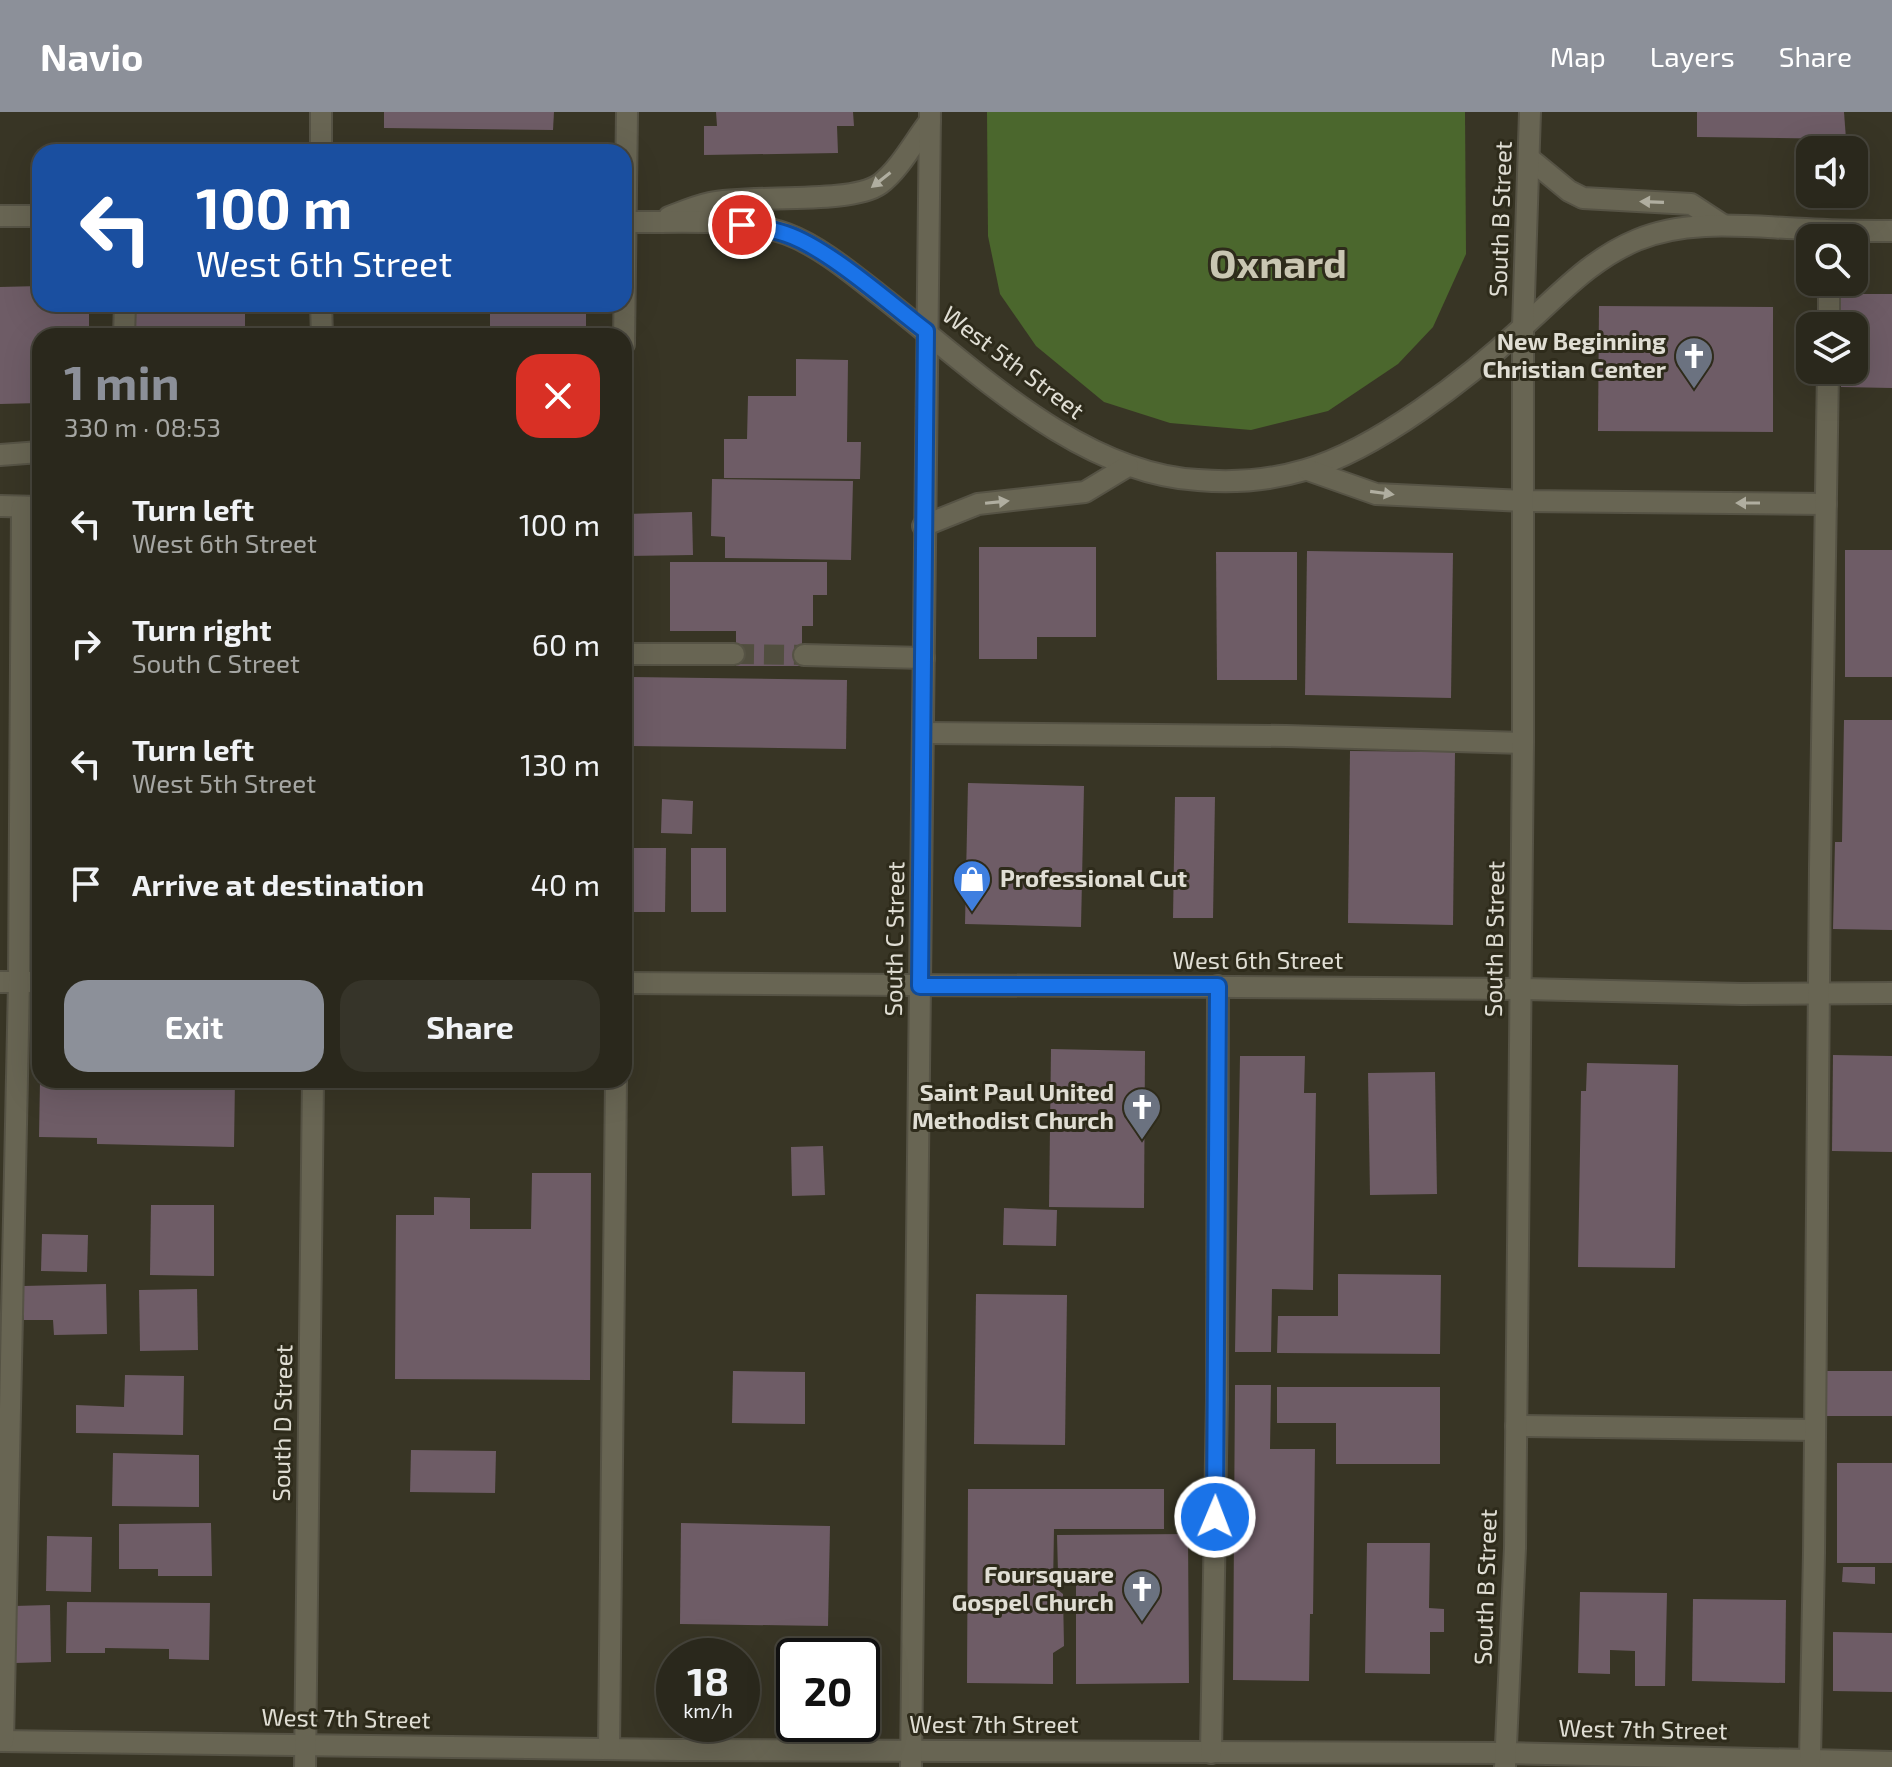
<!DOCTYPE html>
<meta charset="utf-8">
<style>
body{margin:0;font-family:"Exo 2",sans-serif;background:#363429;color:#f1f3f6;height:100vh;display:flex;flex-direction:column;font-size:30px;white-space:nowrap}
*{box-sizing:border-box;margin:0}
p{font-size:26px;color:#a5a6a3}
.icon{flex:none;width:44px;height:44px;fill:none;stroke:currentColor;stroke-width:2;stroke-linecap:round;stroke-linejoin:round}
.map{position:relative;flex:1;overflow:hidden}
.panel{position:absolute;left:32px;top:216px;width:600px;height:760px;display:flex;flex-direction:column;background:#2a281c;border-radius:24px;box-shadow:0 8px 32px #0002,0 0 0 2px #46443b}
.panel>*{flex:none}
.guide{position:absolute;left:32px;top:32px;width:600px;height:168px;border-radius:24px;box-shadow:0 8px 32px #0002,0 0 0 2px #46443b;background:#1a4fa0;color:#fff;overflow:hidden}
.controls{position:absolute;left:1796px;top:24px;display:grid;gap:16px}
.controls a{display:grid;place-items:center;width:72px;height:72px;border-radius:16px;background:#2a281c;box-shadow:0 8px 32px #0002,0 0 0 2px #46443b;font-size:40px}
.speed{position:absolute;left:656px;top:1526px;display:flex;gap:16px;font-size:40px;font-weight:700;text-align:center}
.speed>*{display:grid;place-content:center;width:104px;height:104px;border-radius:50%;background:#2a281c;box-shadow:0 8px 32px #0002,0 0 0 2px #46443b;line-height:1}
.speed small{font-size:20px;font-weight:400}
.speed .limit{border:4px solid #111;border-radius:12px;background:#fff;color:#111}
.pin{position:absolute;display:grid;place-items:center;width:68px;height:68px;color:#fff;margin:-34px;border:4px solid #fff;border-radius:50%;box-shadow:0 2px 8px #0007}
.me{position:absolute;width:88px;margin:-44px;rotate:1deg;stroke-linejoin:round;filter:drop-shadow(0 0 6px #0008)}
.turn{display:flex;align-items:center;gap:28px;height:168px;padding:0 32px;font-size:36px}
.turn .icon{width:104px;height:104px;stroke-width:2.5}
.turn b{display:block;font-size:56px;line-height:68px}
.round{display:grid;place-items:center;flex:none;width:84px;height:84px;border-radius:24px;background:#363429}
.summary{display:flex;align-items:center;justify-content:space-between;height:136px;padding:0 32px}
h1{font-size:48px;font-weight:700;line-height:60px;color:#8c9099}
.button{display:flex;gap:16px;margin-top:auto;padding:16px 32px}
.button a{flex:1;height:92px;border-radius:24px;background:#8c9099;color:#fff;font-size:32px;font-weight:700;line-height:92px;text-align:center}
.button a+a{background:#363429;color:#f1f3f6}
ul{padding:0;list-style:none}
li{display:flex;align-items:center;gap:24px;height:120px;padding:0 32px}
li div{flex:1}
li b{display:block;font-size:30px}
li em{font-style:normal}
header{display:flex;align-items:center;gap:48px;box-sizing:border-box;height:112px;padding:0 40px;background:#8c9099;color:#fff}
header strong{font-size:38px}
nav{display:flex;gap:44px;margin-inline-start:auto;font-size:28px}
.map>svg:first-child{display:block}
</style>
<header>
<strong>Navio</strong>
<nav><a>Map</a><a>Layers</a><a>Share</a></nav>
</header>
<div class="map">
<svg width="1892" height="1655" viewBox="0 0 1892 1655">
<rect width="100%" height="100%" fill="#383525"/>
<path fill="#4b672d" d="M987,0h478l1,142 -33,73 -35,37 -70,47 -77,19 -81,-7 -66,-21 -68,-56 -36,-52 -12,-58z"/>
<g fill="#6e5c66">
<path d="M384,0h170l-1,18 -169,-2z"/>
<path d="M716,0h137l1,14h-17l1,27 -134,2v-29h13z"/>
<path d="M1697,0h147l2,27 -149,-2z"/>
<path d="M40,174v18h49v23h17v9h-66v67l-40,1v-117z"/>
<path d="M1841,182h51v94l-51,-1v-17h13v-44h-13z"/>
<path d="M136,192h109v32h-110z"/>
<rect x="490" y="192" width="96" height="32"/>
<path d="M1599,194l174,1v125l-175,-1z"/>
<path d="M796,247l52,1 -1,82h14l-1,37 -136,-1v-39h23l1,-43h48z"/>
<path d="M712,367l141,2 -2,79 -126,-2v-21l-14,-1z"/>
<rect x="24" y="400" width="16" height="79"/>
<path d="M692,400l1,43 -65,1 -1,-42z"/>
<path d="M979,435h117v90h-59v22h-58z"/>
<rect x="1845" y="438" width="47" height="127"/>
<path d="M1307,439l146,2 -2,145 -146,-3z"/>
<path d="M1216,440h81v128h-80z"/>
<path d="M670,450h157v33h-14v31h-11v40h-66v-35h-66z"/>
<path d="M632,565l215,3 -1,69 -215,-3z"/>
<path d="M1844,608h48v210l-59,-1 2,-87h7z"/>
<rect x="24" y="639" width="16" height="36"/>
<path d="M1350,639l105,1 -2,173 -105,-2z"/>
<path d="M968,671l116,3 -3,141 -116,-3z"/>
<path d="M1175,685h40l-2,121h-40z"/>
<path d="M662,687l31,2 -1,33 -31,-1z"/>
<path d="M29,704h11v85h-13z"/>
<path d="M630,736h36l-1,64h-35z"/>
<rect x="691" y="736" width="35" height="64"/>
<path d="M1051,937l94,2 -1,157 -95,-1z"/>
<path d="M1833,943l59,1v96l-60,-1z"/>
<path d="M1240,944h65l-1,37h12l-3,197 -41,-1 -1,63h-36z"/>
<path d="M1587,951l91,2 -3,203 -97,-1 3,-176h5z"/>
<path d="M1435,960l2,122 -67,1 -2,-122z"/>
<path d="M40,968h195l-1,67 -137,-3v-6l-58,-1z"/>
<path d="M823,1034l2,49 -33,1 -1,-49z"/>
<path d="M532,1061h59l-1,207 -195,-1 1,-164h38v-18l36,1v31h61z"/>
<path d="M151,1093h63v71l-64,-1z"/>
<path d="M1004,1096l53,2 -1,36 -53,-1z"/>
<path d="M42,1122l46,1 -1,37 -46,-1z"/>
<path d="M1338,1162l103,1 -1,79 -163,-1 1,-37h60z"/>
<path d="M106,1172l1,50 -53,1 -1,-15h-29l-1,-34z"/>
<path d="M197,1177l1,61 -58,1 -1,-61z"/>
<path d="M976,1182l91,1 -2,150 -91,-1z"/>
<path d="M733,1259l72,1v52l-73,-1z"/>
<path d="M1827,1259h65v45h-66z"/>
<path d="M125,1263l59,1 -1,59 -107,-2v-28l48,2z"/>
<path d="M1235,1273h36l-1,64h45l-2,165h-3l-1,67 -76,-1z"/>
<path d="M1277,1275h163v77h-104v-41h-59z"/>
<path d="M411,1338l85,1 -1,42 -85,-1z"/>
<path d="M113,1341l86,2v52l-87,-1z"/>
<rect x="1837" y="1351" width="55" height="100"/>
<path d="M968,1377h196v40h-110l-1,57 10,8 1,52 -11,7v31l-86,-1z"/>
<path d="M211,1411l1,53h-54v-7h-39v-45z"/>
<path d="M681,1411l149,3 -2,100 -148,-2z"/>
<path d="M1188,1422l1,149 -113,1v-111h-18l-1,-38z"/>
<path d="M47,1424l45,1 -1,55 -45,-1z"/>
<path d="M1367,1431h63l-1,65 15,1v23h-14v42l-65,-1z"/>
<path d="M1843,1455h32v17l-33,-2z"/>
<path d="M1580,1480l87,1 -2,93h-30v-35l-25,-1v24l-32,-1z"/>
<path d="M1693,1487l93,1 -1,83 -93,-2z"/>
<path d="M67,1490l143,1 -1,57 -40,-1v-10l-64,-1v5h-39z"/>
<path d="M50,1493l1,57 -36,1 -1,-57z"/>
<path d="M1833,1520l59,1v59l-59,-1z"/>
</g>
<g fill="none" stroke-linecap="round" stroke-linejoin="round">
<path stroke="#514e3f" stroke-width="20" stroke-dasharray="20 10" stroke-linecap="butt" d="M734,542l70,1"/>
<g stroke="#565345" stroke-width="24">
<g id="minor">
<path d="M321,0v40"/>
<path d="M1530,47l39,32 14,7 108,6 32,21"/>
<path d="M0,104h40"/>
<path d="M669,105c13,-5 27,-11 41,-14 41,-9 141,2 170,-19 20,-15 35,-44 50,-63"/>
<path d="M624,110c50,1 116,-5 163,12 32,12 63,38 90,59 92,71 199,180 321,187 35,3 73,0 107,-10 71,-20 165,-93 219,-144 36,-32 67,-67 113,-86 52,-22 114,-13 169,-11 29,2 57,2 86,2"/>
<path d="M321,192l1,32"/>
<path d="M1829,214v-44"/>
<path d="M124,224l1,-32"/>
<path d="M624,232l3,-232"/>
<path d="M0,343l40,-3"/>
<path d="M1308,358l68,24 148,7 302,3"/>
<path d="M0,394l40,1"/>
<path d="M923,414l55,-22 107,-12 43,-26"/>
<path d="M624,542h110"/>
<path d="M804,543l120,3"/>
<path d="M924,621l363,3 236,7"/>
<path d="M0,870h40"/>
<path d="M624,871l897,6 221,5 150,-1"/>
<path d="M1516,1314l299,4"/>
<path d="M0,1629l677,9 829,3 386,9"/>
<path d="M3,1629l16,-759 3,-475"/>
<path d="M609,1637l7,-669"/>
<path d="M1211,1641l6,-354 1,-413"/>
<path d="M1810,1647l4,-206 6,-686 8,-497"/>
<path d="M305,1655l8,-687"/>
<path d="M911,1655l19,-1655"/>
<path d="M1505,1655l10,-219 8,-805v-416l7,-215"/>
</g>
</g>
<use href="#minor" stroke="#686553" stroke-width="20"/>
</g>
<defs><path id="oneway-solid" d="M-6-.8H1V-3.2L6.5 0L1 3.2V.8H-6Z" transform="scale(2)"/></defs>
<g fill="#b0aea0">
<use href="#oneway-solid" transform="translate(881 68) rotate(142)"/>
<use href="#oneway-solid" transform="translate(1652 90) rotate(-178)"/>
<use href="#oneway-solid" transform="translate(1382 381) rotate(8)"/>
<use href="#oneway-solid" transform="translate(997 390) rotate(-6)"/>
<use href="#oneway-solid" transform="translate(1748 391) rotate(-180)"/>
</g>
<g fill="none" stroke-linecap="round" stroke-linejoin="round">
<g stroke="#114b97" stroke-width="20">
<path id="route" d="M742,113c15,2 30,4 44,9 42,14 103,69 140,97l-6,655h298l-3,531"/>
</g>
<use href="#route" stroke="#1a73e8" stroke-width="14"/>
</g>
<defs>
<g id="church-pin" transform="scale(2)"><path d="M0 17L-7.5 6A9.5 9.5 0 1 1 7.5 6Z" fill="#6b7280" stroke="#2e2b1b"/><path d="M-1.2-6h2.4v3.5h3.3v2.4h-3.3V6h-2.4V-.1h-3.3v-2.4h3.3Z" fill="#fff"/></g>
<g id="shop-pin" transform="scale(2)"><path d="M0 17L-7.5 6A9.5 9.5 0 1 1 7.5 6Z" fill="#3f7fe0" stroke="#2e2b1b"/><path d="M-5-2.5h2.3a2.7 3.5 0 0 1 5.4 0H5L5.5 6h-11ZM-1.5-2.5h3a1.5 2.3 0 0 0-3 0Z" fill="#fff"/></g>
</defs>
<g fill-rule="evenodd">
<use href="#church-pin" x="1694" y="244"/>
<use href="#shop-pin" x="972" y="767"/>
<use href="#church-pin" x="1142" y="995"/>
<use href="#church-pin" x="1142" y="1477"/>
</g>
<g text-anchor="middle" stroke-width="6" stroke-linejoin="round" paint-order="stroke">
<g font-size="24" fill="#e0ded4" stroke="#2e2b1b">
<text transform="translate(1501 107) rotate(-88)" y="8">South B Street</text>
<text transform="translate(1013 251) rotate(37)" y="8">West 5th Street</text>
<text transform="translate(895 827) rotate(-89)" y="8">South C Street</text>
<text transform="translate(1495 827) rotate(-89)" y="8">South B Street</text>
<text x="1258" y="857">West 6th Street</text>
<text transform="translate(283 1311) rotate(-89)" y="8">South D Street</text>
<text transform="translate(1486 1475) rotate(-88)" y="8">South B Street</text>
<text transform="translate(346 1607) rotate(1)" y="8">West 7th Street</text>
<text x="994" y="1621">West 7th Street</text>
<text transform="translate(1643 1618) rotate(1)" y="8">West 7th Street</text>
</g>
<g font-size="24" font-weight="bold" fill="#e0ded4" stroke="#2e2b1b" text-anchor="end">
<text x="1666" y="238">New Beginning<tspan x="1666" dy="28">Christian Center</tspan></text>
<text x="1000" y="775" text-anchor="start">Professional Cut</text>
<text x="1114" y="989">Saint Paul United<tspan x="1114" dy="28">Methodist Church</tspan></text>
<text x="1114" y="1471">Foursquare<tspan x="1114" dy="28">Gospel Church</tspan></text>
</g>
<g font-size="40" font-weight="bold" fill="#c9c6b2" stroke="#2e2b1b">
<text x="1278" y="166">Oxnard</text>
</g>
</g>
</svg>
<div class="controls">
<a><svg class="icon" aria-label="sound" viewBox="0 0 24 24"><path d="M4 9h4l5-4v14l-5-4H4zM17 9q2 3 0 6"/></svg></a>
<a><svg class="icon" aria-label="search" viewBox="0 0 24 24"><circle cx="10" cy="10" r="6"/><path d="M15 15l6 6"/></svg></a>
<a><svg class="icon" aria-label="layers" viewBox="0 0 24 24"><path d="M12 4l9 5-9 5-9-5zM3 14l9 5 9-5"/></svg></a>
</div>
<div class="speed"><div>18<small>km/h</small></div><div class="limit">20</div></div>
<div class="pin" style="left:742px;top:113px;background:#d93025"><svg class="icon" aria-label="arrive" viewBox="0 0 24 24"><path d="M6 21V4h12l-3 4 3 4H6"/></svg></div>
<svg class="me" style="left:1215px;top:1405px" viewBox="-20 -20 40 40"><circle r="17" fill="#1a73e8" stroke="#fff" stroke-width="3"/><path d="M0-11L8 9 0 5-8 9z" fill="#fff"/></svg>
<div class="guide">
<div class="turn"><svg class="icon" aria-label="left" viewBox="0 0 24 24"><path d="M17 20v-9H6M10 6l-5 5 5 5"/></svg><div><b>100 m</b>West 6th Street</div></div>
</div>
<section class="panel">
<div class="summary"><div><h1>1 min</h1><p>330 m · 08:53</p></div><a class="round" style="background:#d93025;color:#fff"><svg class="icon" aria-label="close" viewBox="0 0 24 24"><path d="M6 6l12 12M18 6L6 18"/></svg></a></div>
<ul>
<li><svg class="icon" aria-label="left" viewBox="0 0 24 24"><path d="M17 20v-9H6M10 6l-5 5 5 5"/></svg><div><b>Turn left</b><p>West 6th Street</p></div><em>100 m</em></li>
<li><svg class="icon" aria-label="right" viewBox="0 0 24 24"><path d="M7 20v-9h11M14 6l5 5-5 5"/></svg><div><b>Turn right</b><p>South C Street</p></div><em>60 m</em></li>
<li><svg class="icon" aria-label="left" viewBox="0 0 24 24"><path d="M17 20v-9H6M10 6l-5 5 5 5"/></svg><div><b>Turn left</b><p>West 5th Street</p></div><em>130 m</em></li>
<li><svg class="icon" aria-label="arrive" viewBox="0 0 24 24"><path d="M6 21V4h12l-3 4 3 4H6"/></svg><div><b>Arrive at destination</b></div><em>40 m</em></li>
</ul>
<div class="button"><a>Exit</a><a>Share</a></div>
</section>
</div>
